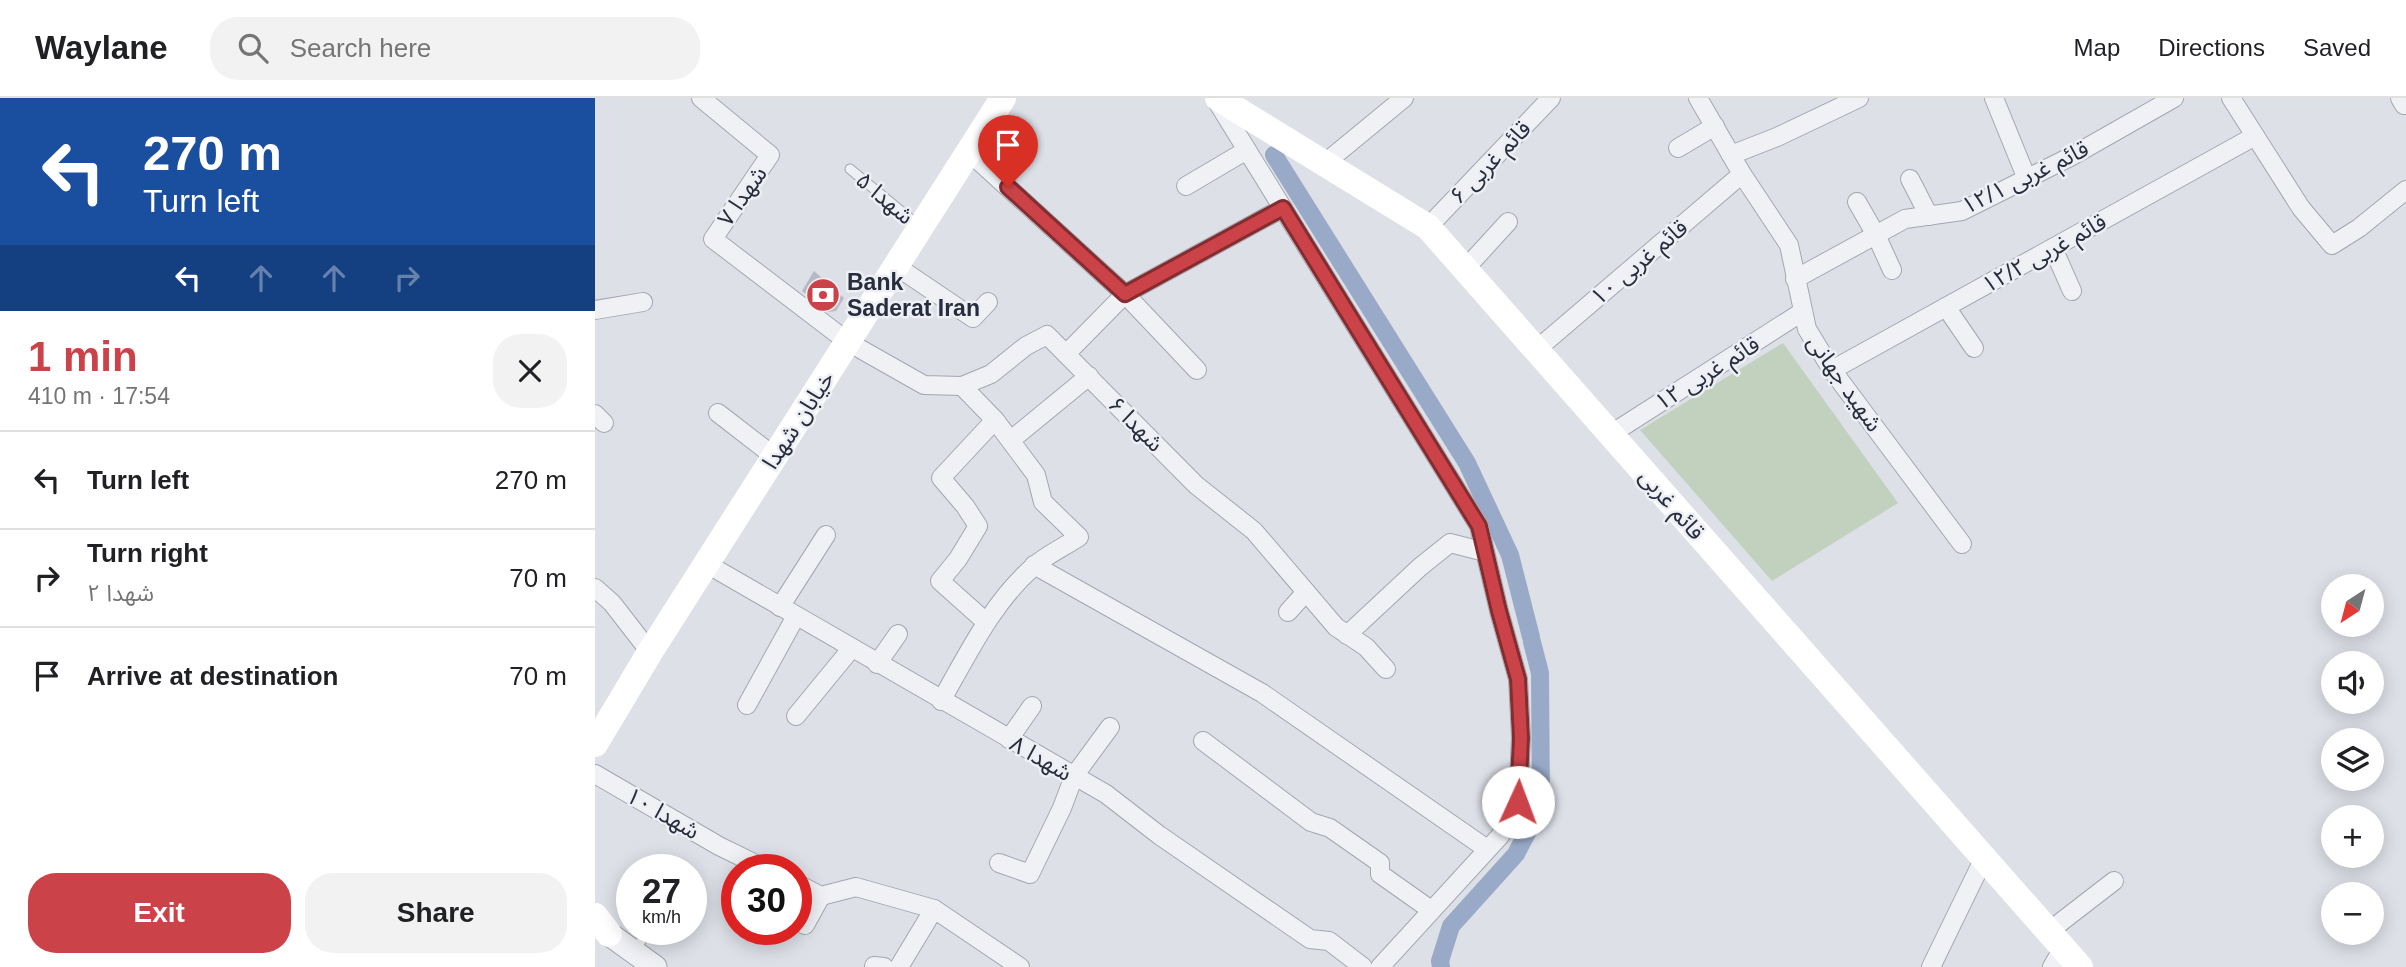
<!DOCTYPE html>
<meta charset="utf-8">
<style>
body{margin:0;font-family:Arial,"Noto Sans Arabic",sans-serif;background:#f2f2f2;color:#202124;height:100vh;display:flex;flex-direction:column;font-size:26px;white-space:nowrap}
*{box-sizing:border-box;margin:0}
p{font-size:23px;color:#757577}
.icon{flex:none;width:38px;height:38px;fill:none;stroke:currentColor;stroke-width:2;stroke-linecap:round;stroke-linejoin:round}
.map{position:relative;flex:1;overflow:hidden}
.drawer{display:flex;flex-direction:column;background:#fff;width:595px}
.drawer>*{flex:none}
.banner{background:#1a4fa0;color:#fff;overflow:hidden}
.needle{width:46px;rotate:216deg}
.buttons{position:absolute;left:1726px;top:476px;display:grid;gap:14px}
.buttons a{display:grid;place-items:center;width:63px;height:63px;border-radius:50%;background:#fff;box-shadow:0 4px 18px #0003;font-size:35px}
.speed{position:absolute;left:21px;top:756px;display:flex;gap:14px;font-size:35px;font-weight:700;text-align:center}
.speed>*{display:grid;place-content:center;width:91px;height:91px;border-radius:50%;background:#fff;box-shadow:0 4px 18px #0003;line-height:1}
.speed small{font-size:18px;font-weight:400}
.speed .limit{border:10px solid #d22;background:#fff;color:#111}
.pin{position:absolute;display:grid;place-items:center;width:60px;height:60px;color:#fff;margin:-72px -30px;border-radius:50% 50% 50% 0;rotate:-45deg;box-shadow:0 0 7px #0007}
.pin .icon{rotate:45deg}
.me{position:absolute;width:77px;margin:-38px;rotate:2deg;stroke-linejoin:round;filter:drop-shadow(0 0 5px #0008)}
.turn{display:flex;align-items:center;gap:24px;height:147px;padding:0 28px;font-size:32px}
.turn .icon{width:91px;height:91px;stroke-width:2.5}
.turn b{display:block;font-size:49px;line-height:60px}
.lanes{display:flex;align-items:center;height:66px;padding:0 28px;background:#0003;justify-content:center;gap:35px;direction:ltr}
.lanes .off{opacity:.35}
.round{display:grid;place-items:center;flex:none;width:74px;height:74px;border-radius:28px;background:#f2f2f2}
.head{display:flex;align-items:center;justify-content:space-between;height:119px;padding:0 28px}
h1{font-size:42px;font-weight:800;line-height:52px;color:#cb4349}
.button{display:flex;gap:14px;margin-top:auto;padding:14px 28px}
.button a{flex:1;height:80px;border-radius:28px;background:#cb4349;color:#fff;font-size:28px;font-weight:800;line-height:80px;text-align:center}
.button a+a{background:#f2f2f2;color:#202124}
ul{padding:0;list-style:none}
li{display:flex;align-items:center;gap:21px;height:98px;padding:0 28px;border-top:2px solid #e0e0e0}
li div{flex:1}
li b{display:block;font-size:26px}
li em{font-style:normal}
header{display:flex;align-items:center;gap:42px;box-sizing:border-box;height:98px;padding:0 35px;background:#fff;border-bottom:2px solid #e0e0e0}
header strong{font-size:33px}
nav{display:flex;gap:38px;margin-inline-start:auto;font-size:24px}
.search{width:490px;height:63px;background:#f2f2f2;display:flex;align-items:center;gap:18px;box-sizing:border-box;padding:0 24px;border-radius:28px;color:#757577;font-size:26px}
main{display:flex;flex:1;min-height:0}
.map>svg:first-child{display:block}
</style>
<header>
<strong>Waylane</strong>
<div class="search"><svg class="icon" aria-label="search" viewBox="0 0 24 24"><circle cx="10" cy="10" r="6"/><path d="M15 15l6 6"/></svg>Search here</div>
<nav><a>Map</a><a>Directions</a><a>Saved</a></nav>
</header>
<main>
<section class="drawer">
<div class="banner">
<div class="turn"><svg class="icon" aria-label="left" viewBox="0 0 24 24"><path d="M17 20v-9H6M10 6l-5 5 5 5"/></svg><div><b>270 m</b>Turn left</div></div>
<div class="lanes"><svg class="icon" aria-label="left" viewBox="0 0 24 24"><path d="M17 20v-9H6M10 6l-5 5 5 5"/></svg><svg class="icon off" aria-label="ahead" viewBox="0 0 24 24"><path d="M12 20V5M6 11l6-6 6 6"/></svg><svg class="icon off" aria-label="ahead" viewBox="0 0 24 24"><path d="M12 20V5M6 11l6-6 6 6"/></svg><svg class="icon off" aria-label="right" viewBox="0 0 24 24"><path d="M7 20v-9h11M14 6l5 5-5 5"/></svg></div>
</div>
<div class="head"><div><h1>1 min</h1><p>410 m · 17:54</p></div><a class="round"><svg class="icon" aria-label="close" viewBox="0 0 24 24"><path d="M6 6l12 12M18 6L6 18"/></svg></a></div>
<ul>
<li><svg class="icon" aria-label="left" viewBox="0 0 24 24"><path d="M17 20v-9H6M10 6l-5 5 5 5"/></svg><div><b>Turn left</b></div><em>270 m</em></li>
<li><svg class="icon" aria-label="right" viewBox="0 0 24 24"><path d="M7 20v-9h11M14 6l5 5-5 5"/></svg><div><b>Turn right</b><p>شهدا ۲</p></div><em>70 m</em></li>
<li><svg class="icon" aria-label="arrive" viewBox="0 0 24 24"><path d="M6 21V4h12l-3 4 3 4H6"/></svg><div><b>Arrive at destination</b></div><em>70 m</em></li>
</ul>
<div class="button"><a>Exit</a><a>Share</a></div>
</section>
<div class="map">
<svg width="1811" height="869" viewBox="0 0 1811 869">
<rect width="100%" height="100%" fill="#dde0e7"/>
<path fill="#c1d1be" d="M1188,245l115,160 -126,78 -132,-151z"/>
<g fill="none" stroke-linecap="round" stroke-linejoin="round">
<g stroke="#98aac7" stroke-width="18">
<path d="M679,57l193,308 43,92 21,82"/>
<path d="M846,869l-1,-6 11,-35 65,-72 25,-48 -1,-133 -8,-31"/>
</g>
</g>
<path fill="#b5b9c4" d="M219,173l30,27 -8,13 -8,1 -26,-21z"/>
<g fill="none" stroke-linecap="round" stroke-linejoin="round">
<g stroke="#a3a7b1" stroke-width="11">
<g id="service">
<path d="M255,71l69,57"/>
<path d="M39,854l14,-22"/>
</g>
</g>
<g stroke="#a3a7b1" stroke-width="20">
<g id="minor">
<path d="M106,0l69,57 -57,84 135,103 76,43 38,1 29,-12 35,-28 21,-11 149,150 58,46 82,96 30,20 20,22"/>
<path d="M1103,0l44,76 47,71 18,84 25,41 130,174"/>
<path d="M1399,0l33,81"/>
<path d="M1636,0l70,110 31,37 27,-17 47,-38"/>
<path d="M1805,0l4,7"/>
<path d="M621,2l263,426 20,85 19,68 3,59 -3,63 -18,35 -120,131"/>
<path d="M1083,50l37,-22"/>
<path d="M374,54l156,142 72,76"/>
<path d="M1136,57l46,-18 82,-39"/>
<path d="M730,65l79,-65"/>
<path d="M1315,81l19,37"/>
<path d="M591,88l61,-36"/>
<path d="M1262,104l19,33 16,35"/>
<path d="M833,129l123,-129"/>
<path d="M1458,150l19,43"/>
<path d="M301,168l77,52 15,-16"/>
<path d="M870,171l43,-47"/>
<path d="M1200,181l110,-60 57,-8 110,-55 102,-58"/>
<path d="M1351,209l28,41"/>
<path d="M0,212l48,-8"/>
<path d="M941,252l206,-176"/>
<path d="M471,256l59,-60 158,-86"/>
<path d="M1237,272l423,-234"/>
<path d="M123,315l57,44"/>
<path d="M0,316l9,9"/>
<path d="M1016,336l191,-122"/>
<path d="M416,342l78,-64"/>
<path d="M112,466l399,230 53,41 151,104 19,2 34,26"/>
<path d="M439,467l228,128 225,156"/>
<path d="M0,490l17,15 38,49"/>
<path d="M185,509l46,-72"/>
<path d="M693,514l18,-20"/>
<path d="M391,524l-46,-41 18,-22 20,-33 -13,-20 -24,-28 54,-58"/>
<path d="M752,537l73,-68 30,-24 35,9"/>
<path d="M282,566l21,-30"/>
<path d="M346,603c27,-47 51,-98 92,-134 13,-12 31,-20 46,-30l-36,-35 -7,-27 -41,-55 -33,-34"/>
<path d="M152,607l49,-89"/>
<path d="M201,618l55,-67"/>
<path d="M414,641l23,-33"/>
<path d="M608,643l108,81 19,6 50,35v11l51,36"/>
<path d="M0,676l124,72 49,24"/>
<path d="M404,765l31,11 32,-66 12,-32 36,-49"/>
<path d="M201,785l25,13 35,-9 78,22 86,58"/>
<path d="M210,827l16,-29"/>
<path d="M1453,834l66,-51"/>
<path d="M279,868l10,1"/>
<path d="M304,869l35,-58"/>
<path d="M1336,869l53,-109"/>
<path d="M1457,869l11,-19"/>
</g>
</g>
<g stroke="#a3a7b1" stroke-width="25">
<path id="tertiary" d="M14,836l46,33"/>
</g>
<use href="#service" stroke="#f0f1f5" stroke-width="9"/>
<use href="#minor" stroke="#f0f1f5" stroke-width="18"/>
<use href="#tertiary" stroke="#f0f1f5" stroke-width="23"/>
<g stroke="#fff" stroke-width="26">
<path d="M623,0l210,129 652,740"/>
<path d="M0,646l55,-92 353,-554"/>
<path d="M0,818l14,18"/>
</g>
</g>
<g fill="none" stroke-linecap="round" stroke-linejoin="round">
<g stroke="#842c2f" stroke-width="18">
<path id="route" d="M413,89l117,107 158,-86 196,318 20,85 19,68 3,59 -3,64"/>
</g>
<use href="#route" stroke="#cb4349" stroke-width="12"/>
</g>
<defs>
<g id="bank-disc" transform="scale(1.75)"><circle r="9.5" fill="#cb4349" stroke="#edeff5"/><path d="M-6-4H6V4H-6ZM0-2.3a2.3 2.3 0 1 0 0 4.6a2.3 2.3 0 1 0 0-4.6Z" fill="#fff"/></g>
</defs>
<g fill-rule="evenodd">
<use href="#bank-disc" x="228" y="197"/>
</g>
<g text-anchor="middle" stroke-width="5" stroke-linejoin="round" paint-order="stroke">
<g font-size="23" fill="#272d3d" stroke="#edeff5">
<text transform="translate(895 64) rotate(-46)" y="8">قائم غربی ۶</text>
<text transform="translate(1430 79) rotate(-26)" y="8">قائم غربی ۱۲/۱</text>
<text transform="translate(147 98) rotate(-55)" y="8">شهدا ۷</text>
<text transform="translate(290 100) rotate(40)" y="8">شهدا ۵</text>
<text transform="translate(1449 155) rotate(-29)" y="8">قائم غربی ۱۲/۲</text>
<text transform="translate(1044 164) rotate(-40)" y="8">قائم غربی ۱۰</text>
<text transform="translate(1112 275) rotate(-32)" y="8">قائم غربی ۱۲</text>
<text transform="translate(1250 285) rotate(55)" y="8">شهید جهانی</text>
<text transform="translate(203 322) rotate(-57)" y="8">خیابان شهدا</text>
<text transform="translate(541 326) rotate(45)" y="8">شهدا ۶</text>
<text transform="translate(1077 406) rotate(49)" y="8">قائم غربی</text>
<text transform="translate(446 660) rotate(30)" y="8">شهدا ۸</text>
<text transform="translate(68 715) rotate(30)" y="8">شهدا ۱۰</text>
</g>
<g font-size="23" font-weight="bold" fill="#272d3d" stroke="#edeff5" text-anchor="start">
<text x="252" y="192">Bank<tspan x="252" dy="26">Saderat Iran</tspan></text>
</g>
</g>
</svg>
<div class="buttons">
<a><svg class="needle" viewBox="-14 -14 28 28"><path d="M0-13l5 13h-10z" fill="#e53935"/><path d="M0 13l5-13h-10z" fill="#757577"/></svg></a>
<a><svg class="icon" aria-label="sound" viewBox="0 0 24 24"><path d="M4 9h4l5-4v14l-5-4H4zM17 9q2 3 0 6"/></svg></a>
<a><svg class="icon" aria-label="layers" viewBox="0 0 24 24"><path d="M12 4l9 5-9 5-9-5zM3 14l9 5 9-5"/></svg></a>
<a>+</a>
<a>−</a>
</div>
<div class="speed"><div>27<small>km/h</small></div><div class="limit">30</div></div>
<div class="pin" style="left:413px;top:89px;background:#d93025"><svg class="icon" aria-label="arrive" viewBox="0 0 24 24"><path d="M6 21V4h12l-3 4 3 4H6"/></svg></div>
<svg class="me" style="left:923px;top:704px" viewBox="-20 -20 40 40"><circle r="19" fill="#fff"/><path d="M0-13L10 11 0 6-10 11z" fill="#cb4349"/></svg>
</div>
</main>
